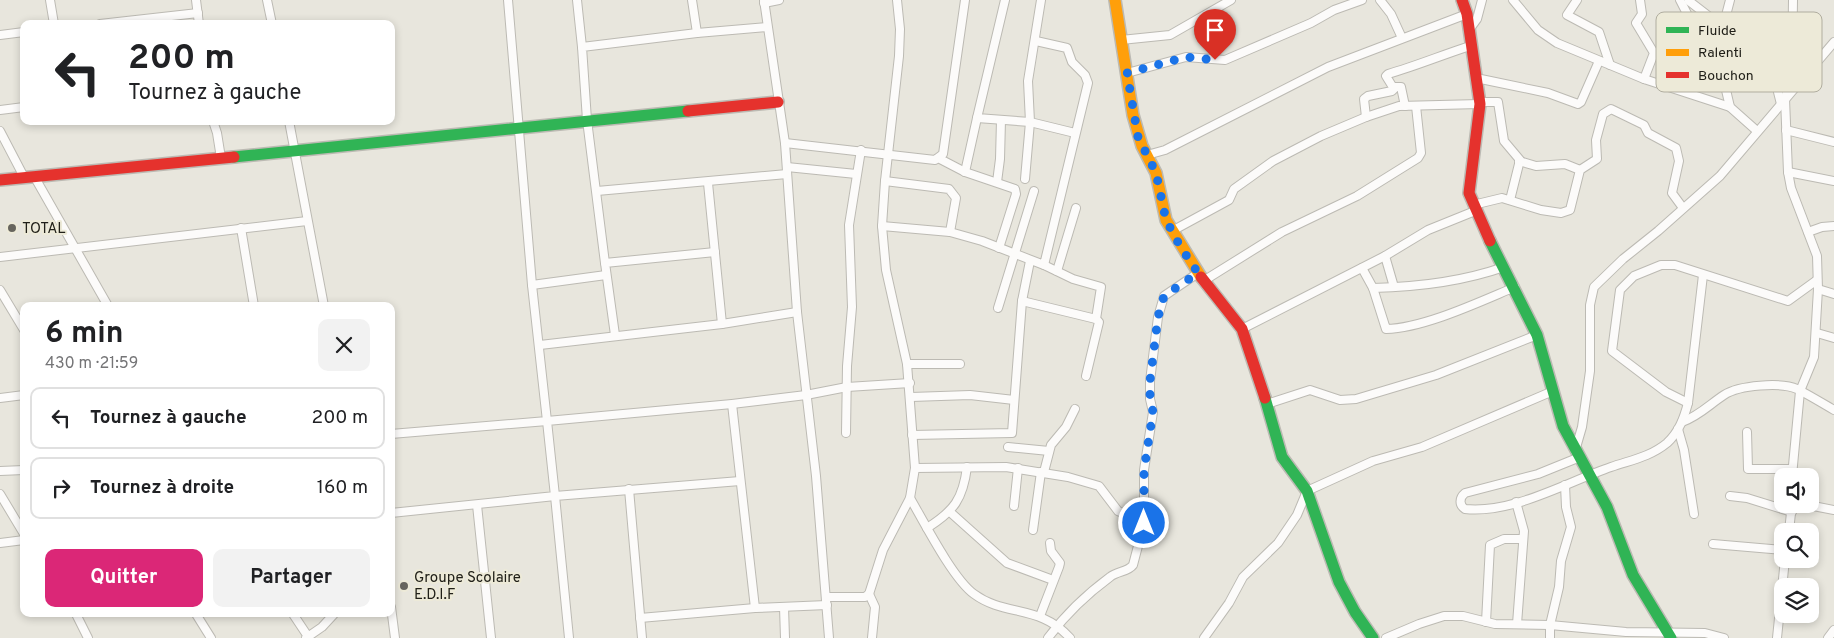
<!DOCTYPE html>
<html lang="fr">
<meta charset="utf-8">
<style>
body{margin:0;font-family:Overpass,sans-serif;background:#f2f2f2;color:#202124;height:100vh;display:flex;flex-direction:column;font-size:19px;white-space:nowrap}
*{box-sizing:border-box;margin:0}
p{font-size:16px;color:#757577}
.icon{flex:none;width:28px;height:28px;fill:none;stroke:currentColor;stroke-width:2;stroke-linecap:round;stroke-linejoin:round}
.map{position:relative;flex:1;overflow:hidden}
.sheet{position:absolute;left:20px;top:302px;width:375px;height:315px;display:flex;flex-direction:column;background:#fff;border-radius:10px;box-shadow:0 2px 8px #0003}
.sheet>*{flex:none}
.hud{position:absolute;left:20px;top:20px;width:375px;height:105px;border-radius:10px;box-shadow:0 2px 8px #0003;background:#fff;color:#202124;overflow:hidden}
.controls{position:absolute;left:1774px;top:468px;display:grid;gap:10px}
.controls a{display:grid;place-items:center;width:45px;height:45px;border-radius:10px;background:#fff;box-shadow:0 2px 8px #0003;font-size:25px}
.pin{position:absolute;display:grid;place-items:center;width:42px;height:42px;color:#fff;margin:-51px -21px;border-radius:50% 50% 50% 0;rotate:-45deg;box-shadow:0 0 5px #0007}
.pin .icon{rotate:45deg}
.me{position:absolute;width:55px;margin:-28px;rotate:0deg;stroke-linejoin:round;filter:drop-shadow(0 0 4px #0008)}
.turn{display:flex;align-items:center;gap:18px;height:105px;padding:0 25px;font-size:22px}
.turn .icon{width:65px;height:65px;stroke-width:2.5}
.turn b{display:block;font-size:35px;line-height:42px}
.round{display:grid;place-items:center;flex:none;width:52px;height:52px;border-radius:10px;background:#f2f2f2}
.headline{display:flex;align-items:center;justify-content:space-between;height:85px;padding:0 25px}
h1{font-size:30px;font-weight:700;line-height:38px}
.button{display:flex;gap:10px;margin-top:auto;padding:10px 25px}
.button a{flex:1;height:58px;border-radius:10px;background:#db2777;color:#fff;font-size:20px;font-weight:700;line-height:58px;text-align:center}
.button a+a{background:#f2f2f2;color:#202124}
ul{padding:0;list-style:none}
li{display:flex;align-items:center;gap:15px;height:62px;margin:0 10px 8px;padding:0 15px;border:2px solid #e0e0e0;border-radius:10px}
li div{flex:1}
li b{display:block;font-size:19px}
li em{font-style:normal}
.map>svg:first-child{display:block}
</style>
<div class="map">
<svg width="1834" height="638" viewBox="0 0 1834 638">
<rect width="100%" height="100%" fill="#e8e6dd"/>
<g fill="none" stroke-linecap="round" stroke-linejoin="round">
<g stroke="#bcbab3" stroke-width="10">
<g id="street">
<path d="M50,0l4,24"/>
<path d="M196,0l3,24"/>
<path d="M267,0l5,24"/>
<path d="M577,0l5,47"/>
<path d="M692,0l5,33 70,-6"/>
<path d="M764,0l21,143 12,169 19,164 13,162"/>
<path d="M1005,0l-28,118 53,4 -5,57"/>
<path d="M1041,0l-13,81 2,41 45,11"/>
<path d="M1380,0l11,14 11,24"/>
<path d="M1513,0l25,30 19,13 87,36 86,28"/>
<path d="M1577,0l-10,15 32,17 11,33"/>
<path d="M1640,0l2,14 -6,9 18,30 -10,26"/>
<path d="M1680,0l46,90 4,17 27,24"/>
<path d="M1689,1l31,24 31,14 22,33 8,32"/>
<path d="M764,3l15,-3"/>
<path d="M100,24l98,-11"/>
<path d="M1723,27l7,-27"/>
<path d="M1469,30l8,-11 5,-19"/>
<path d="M0,35l24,-3"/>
<path d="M1121,40l49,-5 61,-35"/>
<path d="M1127,73l59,-16 39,3 86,-37 23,-13 28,-10"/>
<path d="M1476,78l72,15 30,11 3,-2 18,-41"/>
<path d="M1393,87h8l4,19"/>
<path d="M1480,102h18l6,39 16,19 -10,40"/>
<path d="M0,110l24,-3"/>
<path d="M1366,117l-2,-18 4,-3 24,-5 2,-2 -8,-13 2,-2c28,-8 54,-19 82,-28"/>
<path d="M213,121l4,12 4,25"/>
<path d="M289,121l35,185"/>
<path d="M1786,130l48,12"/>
<path d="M0,131l24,46"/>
<path d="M785,143l150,17 8,-6 22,-154"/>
<path d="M1147,155l18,-5 163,-83 139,-53"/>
<path d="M940,159l25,13 50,17 1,5 -17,54"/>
<path d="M1519,161l17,5 29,-2 15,6"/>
<path d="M787,167l69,7"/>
<path d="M965,172l12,-54"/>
<path d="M1788,172l46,9"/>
<path d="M34,176l74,130"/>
<path d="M885,181l64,8 7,9 -6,34"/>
<path d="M997,182l3,-23 1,-39"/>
<path d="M708,183l14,141"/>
<path d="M597,191l190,-17"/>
<path d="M1473,205l29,-7 39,12 20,3 9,-3 10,-40 17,-11 -1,-19 7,-26 8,-5 33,16 4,8 28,15 3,13 -7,32 11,15"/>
<path d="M882,226l68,6 32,9 62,24 44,-182 -3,-8 -13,-13 -5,-14 -31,-7"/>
<path d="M241,228l13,78"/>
<path d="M1172,231l57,-31 5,-11 39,-28 48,-25 45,-19 33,-11 81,-2"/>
<path d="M1808,232l14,-5 12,-1"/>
<path d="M1385,256l9,31"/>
<path d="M0,257l307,-36"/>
<path d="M605,263l-18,-143 -5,-73 115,-14"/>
<path d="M1044,265l29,14 28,8 -5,32"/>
<path d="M1362,268l11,20 13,41c38,-1 93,-27 129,-42"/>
<path d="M1057,271l19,-63"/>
<path d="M1205,280l77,-48 75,-36 61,-38 3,-5 -5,-47"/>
<path d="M532,285l74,-10"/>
<path d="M1373,288c45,-1 88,-6 131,-21"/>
<path d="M1818,289l16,5"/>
<path d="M0,290l24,40"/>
<path d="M1022,301l74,18 3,3 -13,54"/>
<path d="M998,308l36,-117"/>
<path d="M1242,329l143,-73 43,-26 47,-19"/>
<path d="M1817,333l17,5"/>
<path d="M615,335l-10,-72 110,-11"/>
<path d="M540,345l182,-21 75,-12"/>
<path d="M907,364h53"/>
<path d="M911,397l59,-2 44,5"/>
<path d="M0,398l24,-3"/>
<path d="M1688,403l-22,-11 -54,-41 8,-61 14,-14 27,-11h14l113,36 29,-21"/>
<path d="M732,404l23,204"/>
<path d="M1267,404l43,-14 30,10 16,-1 80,-24 101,-40"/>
<path d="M1682,422c17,-6 28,-18 42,-27 15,-10 57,-13 73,-6 12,6 25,14 37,21"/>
<path d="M1678,429l6,21 10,64"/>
<path d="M1747,432l1,37h44"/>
<path d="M846,433l1,-67 5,-59 -3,-82 12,-75"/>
<path d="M391,434l156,-13 -15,-136 -24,-285"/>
<path d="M912,435l100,-2 10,-132 8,-40"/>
<path d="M1008,447l41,4"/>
<path d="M1575,451l7,-24 8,-56v-66l4,-18 29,-28 35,-28 62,-55 114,-134"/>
<path d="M1580,457l-42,17 -73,19c-6,5 -6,12 0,16 48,5 102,-27 146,-42 20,-7 39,-10 56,-24 12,-11 17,-25 21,-40l15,-128"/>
<path d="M915,468l91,-1 62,10 31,9 19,25 26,12"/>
<path d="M0,471l24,-1"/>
<path d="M1044,472l7,-27 15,-18 9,-18"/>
<path d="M1792,476l8,-85 14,-34 4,-68 -1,-33 -26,-68 -3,-16 -3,-73 7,-28 1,-71"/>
<path d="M629,489l13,149"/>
<path d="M0,494l24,40"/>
<path d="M1730,496l17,2 45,14"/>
<path d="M910,498c14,24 43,81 64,96 31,23 66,10 96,44"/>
<path d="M1516,502l8,29 -7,93"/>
<path d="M1803,504l31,6"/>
<path d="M477,505l14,133"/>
<path d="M1014,506l4,-38"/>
<path d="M950,512l57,51 46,17"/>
<path d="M391,513l164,-17 -8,-75 185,-17 74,-9 41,-8 63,-4"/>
<path d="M927,528c27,-17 36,-29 40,-61"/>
<path d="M1033,530l8,-58"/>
<path d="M1789,531l3,-27"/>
<path d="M0,543l24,-3"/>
<path d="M1713,544l69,6"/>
<path d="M869,594l6,13 -3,31"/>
<path d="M826,597h39l4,-3 14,-44 27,-52 5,-30 -8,-104 -21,-94 -4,-44 3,-45 14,-125 1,-27 -3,-29"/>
<path d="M391,607l4,31"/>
<path d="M784,607l1,31"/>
<path d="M76,614l12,24"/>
<path d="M196,614l15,24"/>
<path d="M293,614l16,24"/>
<path d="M1040,616l19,-49 1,-4 -9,-12 -1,-8"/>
<path d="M640,618l115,-10 72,-3"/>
<path d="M1486,622l4,-77 14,-6h19"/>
<path d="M306,638l16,-11 12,-13"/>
<path d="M569,638l-14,-142 185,-15"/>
<path d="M1048,638c17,-23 39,-44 62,-61 7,-6 18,-5 23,-12l11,-42v-53l9,-58 -3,-13v-18l8,-64 6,-21 34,-23"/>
<path d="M1204,638l25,-35 14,-26 35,-34 19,-28 10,-24 66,-30 49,-14 131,-56"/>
<path d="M1386,638l33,-14 25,-8h19l32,8 55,1 76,7 79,1 19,5"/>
<path d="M1550,638v-13l9,-38 2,-26 10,-34 -5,-20 -1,-22"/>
<path d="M1777,638l8,-79"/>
<path d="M1828,638l6,-8"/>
</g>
</g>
<g stroke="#bcbab3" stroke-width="14">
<g id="fast">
<path d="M234,157l454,-46"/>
<path d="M1490,241l47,94 26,91 44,81 26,68 38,63"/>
<path d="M1265,398l17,59 25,34 32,91 16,30 18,26"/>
</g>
</g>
<g stroke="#bcbab3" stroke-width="14">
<path id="slow" d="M1115,0l18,115 9,31 14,27 10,47 35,57"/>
</g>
<g stroke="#bcbab3" stroke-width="14">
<g id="jam">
<path d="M1462,0l5,14 13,90 -11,89 21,48"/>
<path d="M688,111l90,-9"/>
<path d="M0,180l234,-23"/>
<path d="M1201,277l41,52 23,69"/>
</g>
</g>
<use href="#street" stroke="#fcfbfa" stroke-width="8"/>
<use href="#fast" stroke="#30b455" stroke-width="11"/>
<use href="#slow" stroke="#ff9f0a" stroke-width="11"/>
<use href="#jam" stroke="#e5322d" stroke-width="11"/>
</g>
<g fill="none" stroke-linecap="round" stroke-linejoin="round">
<path stroke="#1a73e8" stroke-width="9" stroke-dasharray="0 16.2" d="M1144,523v-53l9,-58 -3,-13v-18l8,-64 6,-21 34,-23 -18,-27 -14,-26 -10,-47 -18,-36 -11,-64 59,-16 29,3"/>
</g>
<g fill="#67655e" stroke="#edead8" stroke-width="2">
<circle cx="12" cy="228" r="5"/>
<circle cx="404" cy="586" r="5"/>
</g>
<g text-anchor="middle" stroke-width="4" stroke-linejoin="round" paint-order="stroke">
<g font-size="15" fill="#212019" stroke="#edead8" text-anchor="start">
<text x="22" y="233">TOTAL</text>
<text x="414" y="582">Groupe Scolaire<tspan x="414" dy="17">E.D.I.F</tspan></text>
</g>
</g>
<rect x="1656" y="12" width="166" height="80" rx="8" fill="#edead8" stroke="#b0ad9f" stroke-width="1"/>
<rect x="1666" y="27" width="23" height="6" fill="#30b455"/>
<rect x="1666" y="49" width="23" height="7" fill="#ff9f0a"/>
<rect x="1666" y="72" width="23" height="6" fill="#e5322d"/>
<g font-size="14" fill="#212019">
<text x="1698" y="35">Fluide</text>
<text x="1698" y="57">Ralenti</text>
<text x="1698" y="80">Bouchon</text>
</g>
</svg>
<div class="controls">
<a><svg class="icon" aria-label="sound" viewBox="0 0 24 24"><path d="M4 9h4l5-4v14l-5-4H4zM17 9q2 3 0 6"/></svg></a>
<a><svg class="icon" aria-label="search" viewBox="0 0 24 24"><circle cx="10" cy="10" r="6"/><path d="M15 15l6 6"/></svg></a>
<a><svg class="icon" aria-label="layers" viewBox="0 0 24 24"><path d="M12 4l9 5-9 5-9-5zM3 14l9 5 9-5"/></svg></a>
</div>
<div class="pin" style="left:1215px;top:60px;background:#d93025"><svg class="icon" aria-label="arrive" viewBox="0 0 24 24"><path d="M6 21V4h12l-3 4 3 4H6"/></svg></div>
<svg class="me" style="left:1144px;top:523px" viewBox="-20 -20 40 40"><circle r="17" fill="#1a73e8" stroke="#fff" stroke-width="3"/><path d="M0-11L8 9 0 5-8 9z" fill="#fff"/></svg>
<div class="hud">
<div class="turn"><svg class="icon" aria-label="left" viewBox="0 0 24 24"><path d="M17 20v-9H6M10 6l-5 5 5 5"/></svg><div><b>200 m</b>Tournez à gauche</div></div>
</div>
<section class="sheet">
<div class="headline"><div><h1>6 min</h1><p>430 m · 21:59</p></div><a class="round"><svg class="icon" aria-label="close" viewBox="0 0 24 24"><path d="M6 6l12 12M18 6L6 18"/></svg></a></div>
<ul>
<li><svg class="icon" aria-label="left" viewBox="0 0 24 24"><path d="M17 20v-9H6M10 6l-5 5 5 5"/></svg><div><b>Tournez à gauche</b></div><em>200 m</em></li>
<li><svg class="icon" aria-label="right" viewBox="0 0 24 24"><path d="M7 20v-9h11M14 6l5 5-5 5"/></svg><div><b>Tournez à droite</b></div><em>160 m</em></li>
</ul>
<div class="button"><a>Quitter</a><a>Partager</a></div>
</section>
</div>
